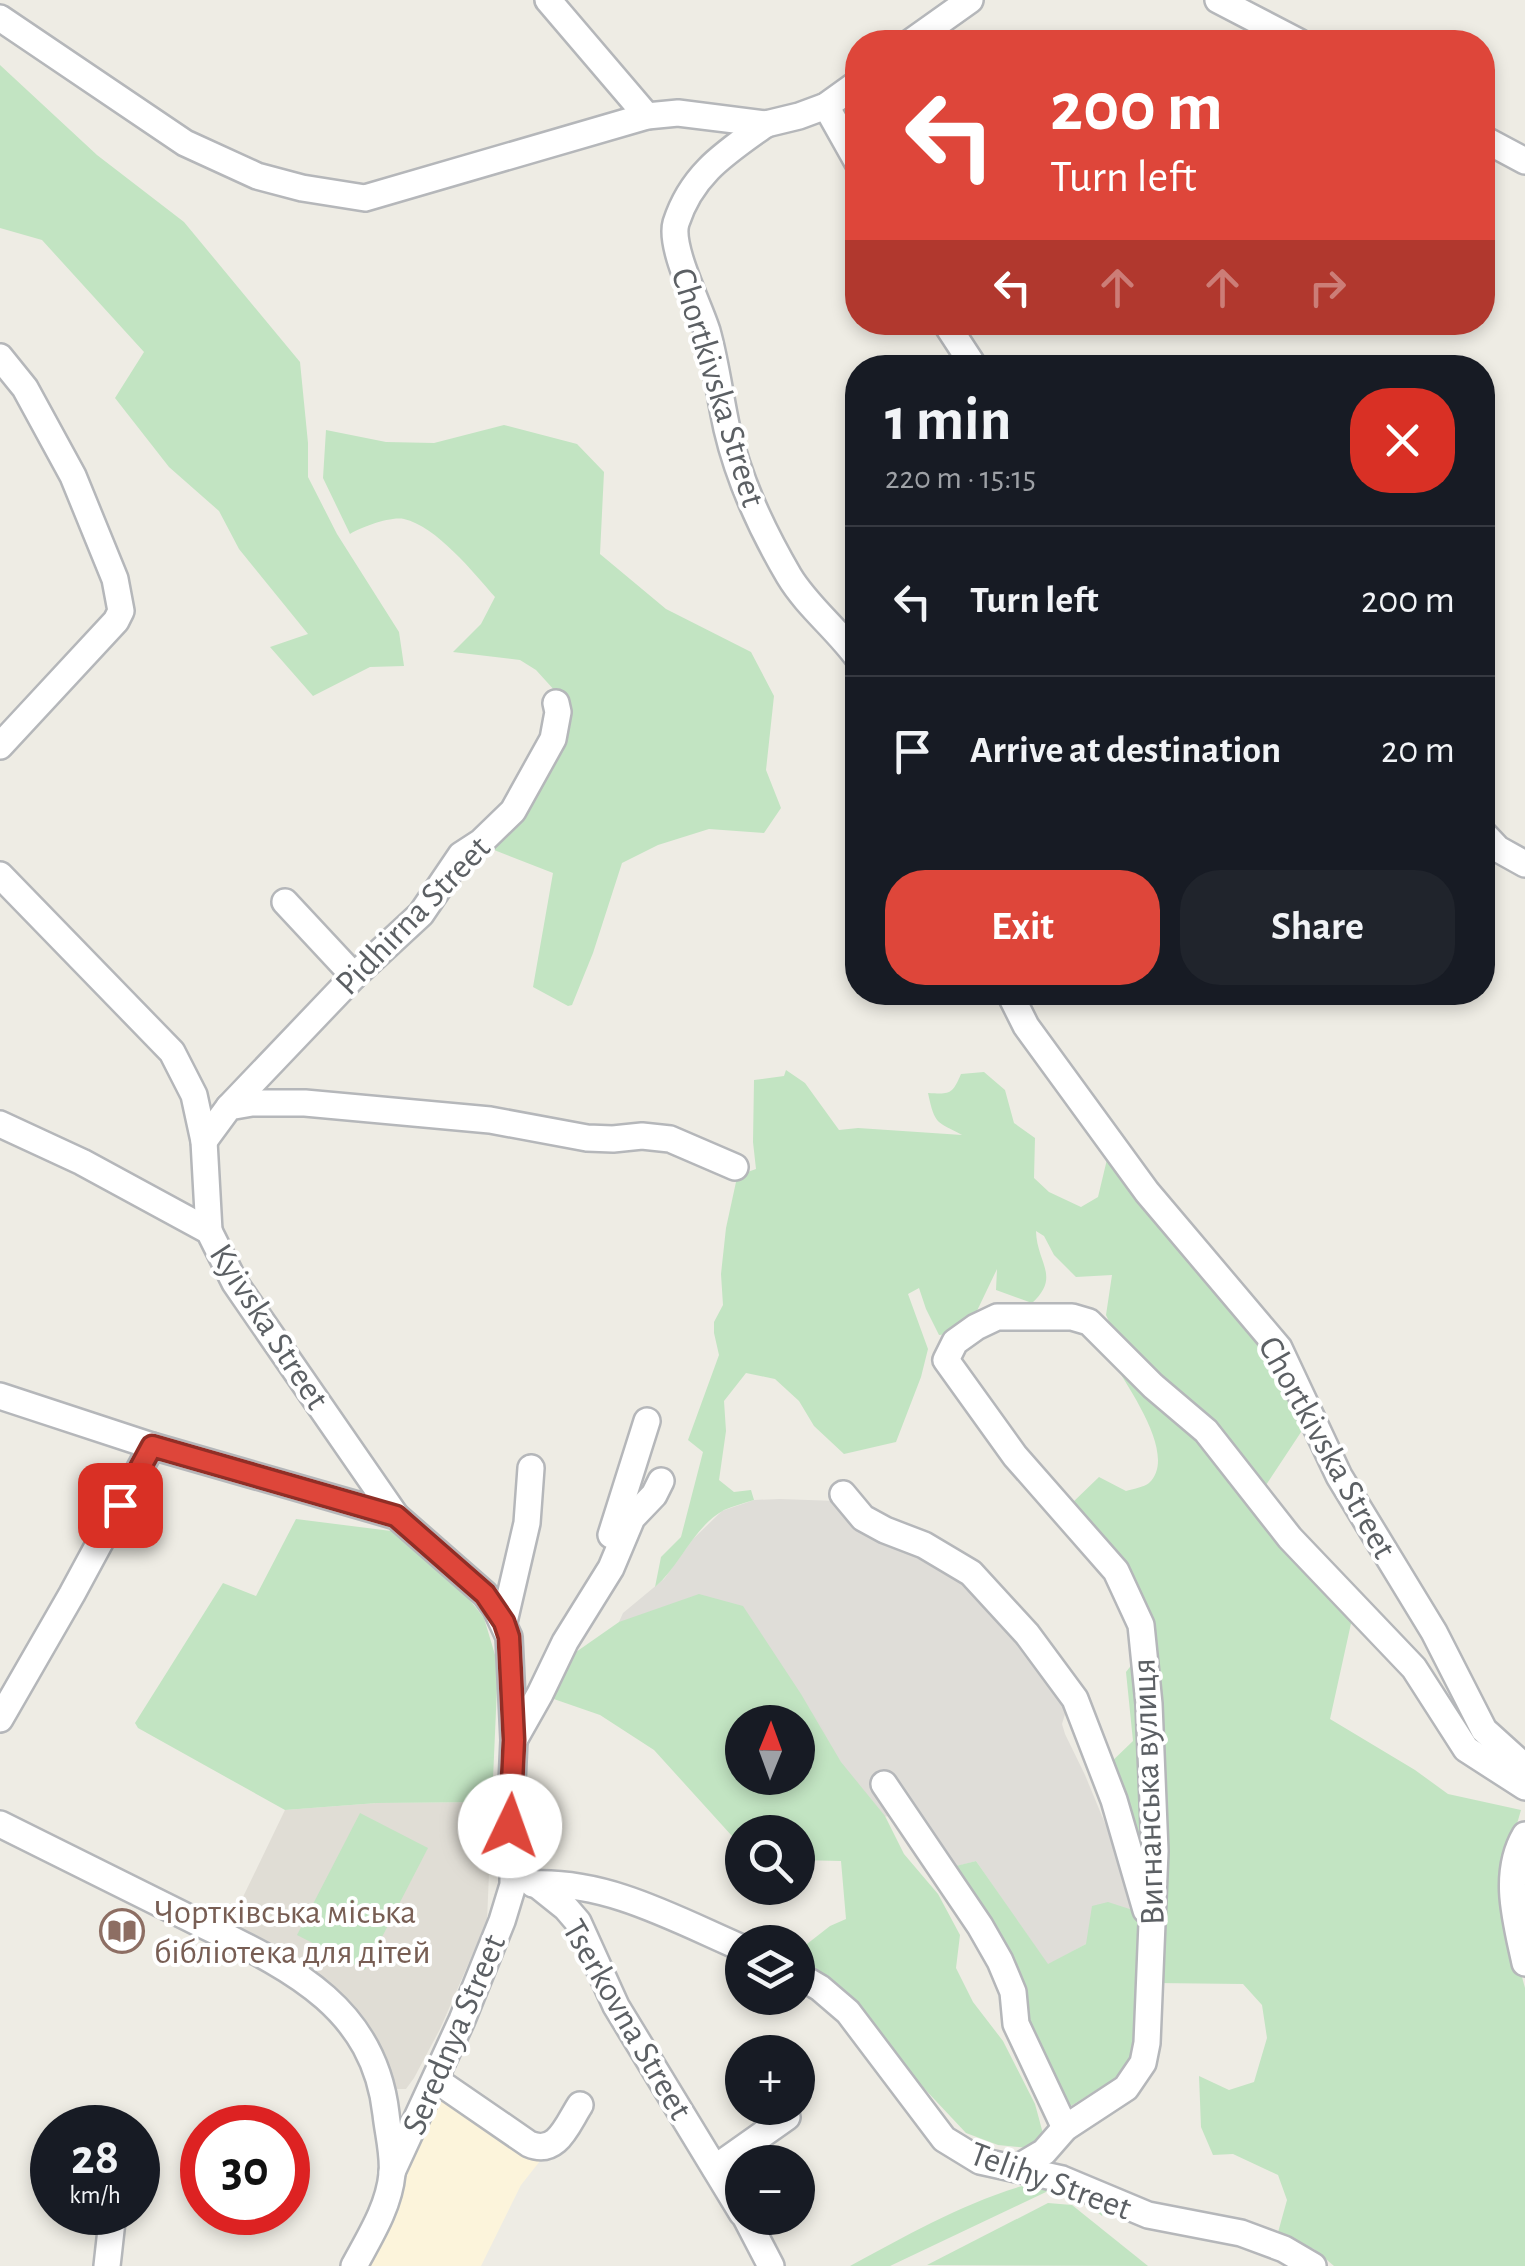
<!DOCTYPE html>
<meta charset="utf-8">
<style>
body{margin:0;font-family:"Alegreya Sans",sans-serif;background:#20242c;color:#f1f3f6;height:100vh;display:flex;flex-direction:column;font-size:38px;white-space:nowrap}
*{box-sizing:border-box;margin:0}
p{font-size:32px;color:#9ea1a6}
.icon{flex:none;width:55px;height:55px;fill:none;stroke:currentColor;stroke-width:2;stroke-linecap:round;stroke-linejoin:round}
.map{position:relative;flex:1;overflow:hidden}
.drawer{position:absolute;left:845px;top:355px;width:650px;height:650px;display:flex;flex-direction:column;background:#171b24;border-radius:40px;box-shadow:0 5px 15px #0003}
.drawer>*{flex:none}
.guide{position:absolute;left:845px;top:30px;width:650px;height:305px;border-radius:40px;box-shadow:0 5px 15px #0003;background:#de463a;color:#fff;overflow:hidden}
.needle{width:65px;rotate:1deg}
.buttons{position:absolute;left:725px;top:1705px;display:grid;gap:20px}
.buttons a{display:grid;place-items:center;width:90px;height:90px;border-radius:50%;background:#171b24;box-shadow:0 5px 15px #0003;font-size:50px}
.speed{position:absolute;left:30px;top:2105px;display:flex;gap:20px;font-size:50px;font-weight:700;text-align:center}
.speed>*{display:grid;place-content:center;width:130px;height:130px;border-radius:50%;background:#171b24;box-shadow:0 5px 15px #0003;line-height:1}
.speed small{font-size:25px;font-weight:400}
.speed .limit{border:15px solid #d22;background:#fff;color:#111}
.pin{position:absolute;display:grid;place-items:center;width:85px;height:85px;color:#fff;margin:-42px;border-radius:20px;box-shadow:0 5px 15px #0006}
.me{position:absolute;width:110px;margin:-55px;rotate:3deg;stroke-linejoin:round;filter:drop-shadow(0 0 8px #0008)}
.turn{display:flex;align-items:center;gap:35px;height:210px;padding:0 40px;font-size:45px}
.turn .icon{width:130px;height:130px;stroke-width:2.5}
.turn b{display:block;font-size:70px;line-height:85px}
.lanes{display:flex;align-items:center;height:95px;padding:0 40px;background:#0003;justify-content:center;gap:50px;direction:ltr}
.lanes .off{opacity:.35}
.round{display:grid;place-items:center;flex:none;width:105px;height:105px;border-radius:40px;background:#20242c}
.overview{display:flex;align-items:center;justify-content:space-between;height:170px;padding:0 40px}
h1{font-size:60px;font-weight:700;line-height:75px}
.button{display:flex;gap:20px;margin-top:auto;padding:20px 40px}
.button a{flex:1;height:115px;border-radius:40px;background:#de463a;color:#fff;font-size:40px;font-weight:700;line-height:115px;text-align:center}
.button a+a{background:#20242c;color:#f1f3f6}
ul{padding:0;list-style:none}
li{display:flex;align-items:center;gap:30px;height:150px;padding:0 40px;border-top:2px solid #363941}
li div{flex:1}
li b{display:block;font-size:38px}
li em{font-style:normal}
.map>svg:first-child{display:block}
</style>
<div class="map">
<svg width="1525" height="2266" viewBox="0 0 1525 2266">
<rect width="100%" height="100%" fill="#eeece4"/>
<path fill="#fcf4db" d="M438,2095l70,39 32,27 -19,24 -40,81h-116l48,-117z"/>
<path fill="#dfddd8" d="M780,1499l56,2 125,73 107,130 -6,20 3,10 20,41 57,138 -94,52 -72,-104 -41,11 -41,-56 -93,5 -3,-43v-56h-56l-123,-100 4,-9 41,-34 29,-40 29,-28 32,-11z"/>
<path fill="#e0ddd5" d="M492,1802l-5,119 -47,108 -26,49 -8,11h-9l-8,-9 -3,-14 -158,-138 57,-118 92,-7z"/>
<g fill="#c2e4c2" fill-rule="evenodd">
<path d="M0,65l97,90 87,67 116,140 8,81v34l29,57 62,98 5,34 -34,1 -57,29 -43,-49 38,-13 -69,-85 -20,-38 -50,-44 -54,-69 29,-46 -102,-112 -42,-12z"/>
<path d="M504,425l73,19 27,28 -4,82 66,55 85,43 23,44 -8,74 15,38 -17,25 -55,-4 -51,16 -36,18 -29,90 -21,52 -4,1 -35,-19 20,-114 -69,-27 33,-33 39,-121 -20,-22 -16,-10 -67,-8 28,-28 14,-27c-21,-24 -59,-71 -91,-78 -13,-3 -43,8 -54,15l-27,-56 3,-48 60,12 48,1z"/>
<path d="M786,1070l19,13 34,47 19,-2 104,7c-25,-14 -27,-9 -34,-42 22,1 24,2 33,-19l23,-2 21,18 9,33 21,15 -1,40 15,14 32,15 17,-10 11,-46 168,200 32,69 -47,71 -143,-147 -13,-29 6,-40 -36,2 -22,-22 -10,-19 -8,-5c1,33 25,45 -4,72l-36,-13 1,-21 -22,46 -26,19 -10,1 -13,-26 -7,-21 -11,6 20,55 -7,28 -25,65 -52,12 -30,-28 -15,-25 -24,-22 -29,-6 -22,28 2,30 -7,49 15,12 17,-2 3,10c-10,3 -21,6 -30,10 -31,17 -43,55 -69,77l6,-30 20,-20 22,-85 -15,-12 31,-85 -5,-22v-11l9,-17 -2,-31 5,-46 10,-46 3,-7 17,-6 -3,-27 1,-62 30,-4z"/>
<path d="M1115,1364l75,60 162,195 -22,100 85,51 33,24 73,16 -18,62 7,61 15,55v278h-191l-20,-17 -37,-13 10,-36 -9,-25 -45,-21 -20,1 -12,-28 -2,-51 30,14 25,-8 13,-44 -5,-33 -19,-21 -88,-1 -49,-216 27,-26 -7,-69 21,-27 -1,-25 -5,-25 -70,-91 28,-27 27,14c7,-2 18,-4 23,-8 29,-27 -20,-93 -34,-119z"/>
<path d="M296,1519l103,13 62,57 23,29 14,47 -6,137 -115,1 -92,7 -147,-82 -3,-5 88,-140 33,13z"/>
<path d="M699,1594l44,12 58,88 40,68 44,54 19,38 34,40 22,41 -4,33 17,34 30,39 32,63 10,37 -17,7 -30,-3 -32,-12 -153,-163 -15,-19 32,-25 16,-7 -5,-58 -43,-1v-28h-56v12l-10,-8 -78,-86 -54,-35 -52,-18 28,-45 43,-30zM742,1722h56v56h-56z"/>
<path d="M360,1813l68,35 -63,122 -68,-35z"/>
<path d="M976,1861l72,103 38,-20 6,-38 16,-4 34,11 -1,123 -16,36 -54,34 -12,-1 -111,-237z"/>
<path d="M1040,2181c27,2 45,10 65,28l-3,7 -23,-20 -33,-4 -156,74h-40c61,-33 122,-68 190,-85z"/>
<path d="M1048,2203l24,2 76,61 -221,-1z"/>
</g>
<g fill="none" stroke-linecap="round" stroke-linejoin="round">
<g stroke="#b5b7ba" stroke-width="30">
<g id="minor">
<path d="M548,0l99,116"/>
<path d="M1218,0l81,42"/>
<path d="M0,18l185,125 72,33 45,12 63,10 282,-82 31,-3 88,11 33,-8 27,-10 32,-23"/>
<path d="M911,42l59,-42"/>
<path d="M826,106l32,57"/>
<path d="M766,124c-39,28 -74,49 -90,99 -7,24 23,82 31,108 9,32 13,66 20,98 12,52 35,101 62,147 18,30 48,53 69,82"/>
<path d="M1482,138l43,23"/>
<path d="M945,322l30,46"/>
<path d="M0,357l25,31 48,88 42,103 6,32 -5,10 -116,125"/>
<path d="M1482,832l16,17 27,15"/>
<path d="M0,875l172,177 22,43 10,46 5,90"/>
<path d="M285,902l69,74"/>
<path d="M1009,992l17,34 121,166 132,156 60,128 95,156 50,98 41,37"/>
<path d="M229,1107l125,-131 67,-62 40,-59 20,-13 32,-31 40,-72 5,-27 -2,-9"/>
<path d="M0,1124l82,38 127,69 26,52 161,233"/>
<path d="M204,1141l25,-34 23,-4h53l185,17 97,18 26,1 29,-3 28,3 65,28"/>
<path d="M0,1396l152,50 244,70 89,78 11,15 13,28 5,103 -4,86 3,21v38l-11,36 -40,99 -70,152"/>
<path d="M843,1494l20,24 22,12 39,15 47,28 56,61 48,65 39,101 32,110"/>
<path d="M611,1535l36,-114"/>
<path d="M504,1622l23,-99 4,-55"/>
<path d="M0,1719l72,-125 80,-148"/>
<path d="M514,1740l26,-46 25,-52 46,-74 21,-50 22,-23 7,-14"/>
<path d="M884,1784l96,142 20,35 13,31 3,32 49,104"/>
<path d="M0,1824c62,31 123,61 185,92 91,46 188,82 201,198 2,19 8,41 6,60 -3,33 -23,64 -38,92"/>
<path d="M1525,1835c-23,39 -9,86 0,128"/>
<path d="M533,1884c75,-3 142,35 209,64"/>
<path d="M536,1884l30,24 12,14 38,84 126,207"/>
<path d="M798,1975l22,13 28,24 96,127 36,22 82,18 86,36 93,18 43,16 29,17"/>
<path d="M436,2080l93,64c28,12 38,-19 51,-39"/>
<path d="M715,2168l72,-51"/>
<path d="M1017,2168l27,-16 21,-24 61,-40 17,-25 4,-20 8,-192 -6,-147 -8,-79 -25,-54 -101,-115 -69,-96 9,-18 21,-15 21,-10h75l17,5 64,64 53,45 84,107 124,130 52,81 59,38"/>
<path d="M746,2218l25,48"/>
<path d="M107,2266l6,-54"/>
</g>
</g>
<use href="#minor" stroke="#fff" stroke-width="25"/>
</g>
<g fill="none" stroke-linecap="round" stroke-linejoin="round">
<g stroke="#902e26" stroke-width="25">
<path id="route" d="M120,1505l32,-59 244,70 89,78 19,28 5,15 5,103 -4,86"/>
</g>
<use href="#route" stroke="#de463a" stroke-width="18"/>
</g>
<defs>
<g id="library-ring" transform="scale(2.25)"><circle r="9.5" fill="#fff" stroke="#8d6e63" stroke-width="1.5"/><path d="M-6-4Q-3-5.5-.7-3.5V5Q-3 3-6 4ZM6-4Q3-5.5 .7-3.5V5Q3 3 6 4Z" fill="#8d6e63"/></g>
</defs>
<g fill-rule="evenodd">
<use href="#library-ring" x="122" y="1931"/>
</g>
<g text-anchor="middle" stroke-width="8" stroke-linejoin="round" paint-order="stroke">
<g font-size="35" fill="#5c6064" stroke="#fff">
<text transform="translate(719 387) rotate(73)" y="12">Chortkivska Street</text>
<text transform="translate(412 915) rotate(-46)" y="12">Pidhirna Street</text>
<text transform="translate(270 1326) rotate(57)" y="12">Kyivska Street</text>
<text transform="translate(1328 1447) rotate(61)" y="12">Chortkivska Street</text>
<text transform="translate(1147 1792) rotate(-92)" y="12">Вигнанська вулиця</text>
<text transform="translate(628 2019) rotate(60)" y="12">Tserkovna Street</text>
<text transform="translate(453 2034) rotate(-67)" y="12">Serednya Street</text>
<text transform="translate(1051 2180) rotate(20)" y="12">Telihy Street</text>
</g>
<g font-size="35" fill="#785e54" stroke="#fff" text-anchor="start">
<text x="154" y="1923">Чортківська міська<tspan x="154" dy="40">бібліотека для дітей</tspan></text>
</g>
</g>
</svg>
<div class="buttons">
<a><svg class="needle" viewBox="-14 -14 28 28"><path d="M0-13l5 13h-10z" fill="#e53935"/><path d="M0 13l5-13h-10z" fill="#9ea1a6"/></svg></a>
<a><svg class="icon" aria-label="search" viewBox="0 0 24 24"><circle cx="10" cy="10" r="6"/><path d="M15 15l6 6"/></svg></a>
<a><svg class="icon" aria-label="layers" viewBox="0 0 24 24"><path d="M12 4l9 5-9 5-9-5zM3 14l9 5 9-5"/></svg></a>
<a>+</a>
<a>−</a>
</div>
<div class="speed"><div>28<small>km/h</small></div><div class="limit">30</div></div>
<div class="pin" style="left:120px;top:1505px;background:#d93025"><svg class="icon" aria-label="arrive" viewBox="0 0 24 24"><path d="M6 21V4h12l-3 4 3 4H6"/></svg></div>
<svg class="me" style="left:510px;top:1826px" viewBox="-20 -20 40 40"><circle r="19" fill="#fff"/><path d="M0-13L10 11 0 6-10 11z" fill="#de463a"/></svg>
<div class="guide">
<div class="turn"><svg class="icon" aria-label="left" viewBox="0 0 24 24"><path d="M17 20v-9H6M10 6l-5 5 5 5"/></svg><div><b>200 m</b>Turn left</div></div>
<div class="lanes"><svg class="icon" aria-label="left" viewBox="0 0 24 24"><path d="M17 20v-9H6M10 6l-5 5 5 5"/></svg><svg class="icon off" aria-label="ahead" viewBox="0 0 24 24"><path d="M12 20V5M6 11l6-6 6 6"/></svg><svg class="icon off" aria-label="ahead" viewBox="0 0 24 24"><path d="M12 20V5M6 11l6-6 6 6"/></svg><svg class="icon off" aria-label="right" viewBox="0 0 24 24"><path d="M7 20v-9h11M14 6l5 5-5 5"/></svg></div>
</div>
<section class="drawer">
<div class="overview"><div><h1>1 min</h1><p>220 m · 15:15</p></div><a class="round" style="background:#d93025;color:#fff"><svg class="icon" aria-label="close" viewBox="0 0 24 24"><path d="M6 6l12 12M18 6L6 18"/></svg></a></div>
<ul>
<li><svg class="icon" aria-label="left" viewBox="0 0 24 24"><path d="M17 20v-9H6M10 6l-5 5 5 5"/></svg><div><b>Turn left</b></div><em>200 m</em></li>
<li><svg class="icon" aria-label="arrive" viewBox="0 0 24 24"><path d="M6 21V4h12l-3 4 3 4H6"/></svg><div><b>Arrive at destination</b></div><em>20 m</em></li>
</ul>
<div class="button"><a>Exit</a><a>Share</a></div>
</section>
</div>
